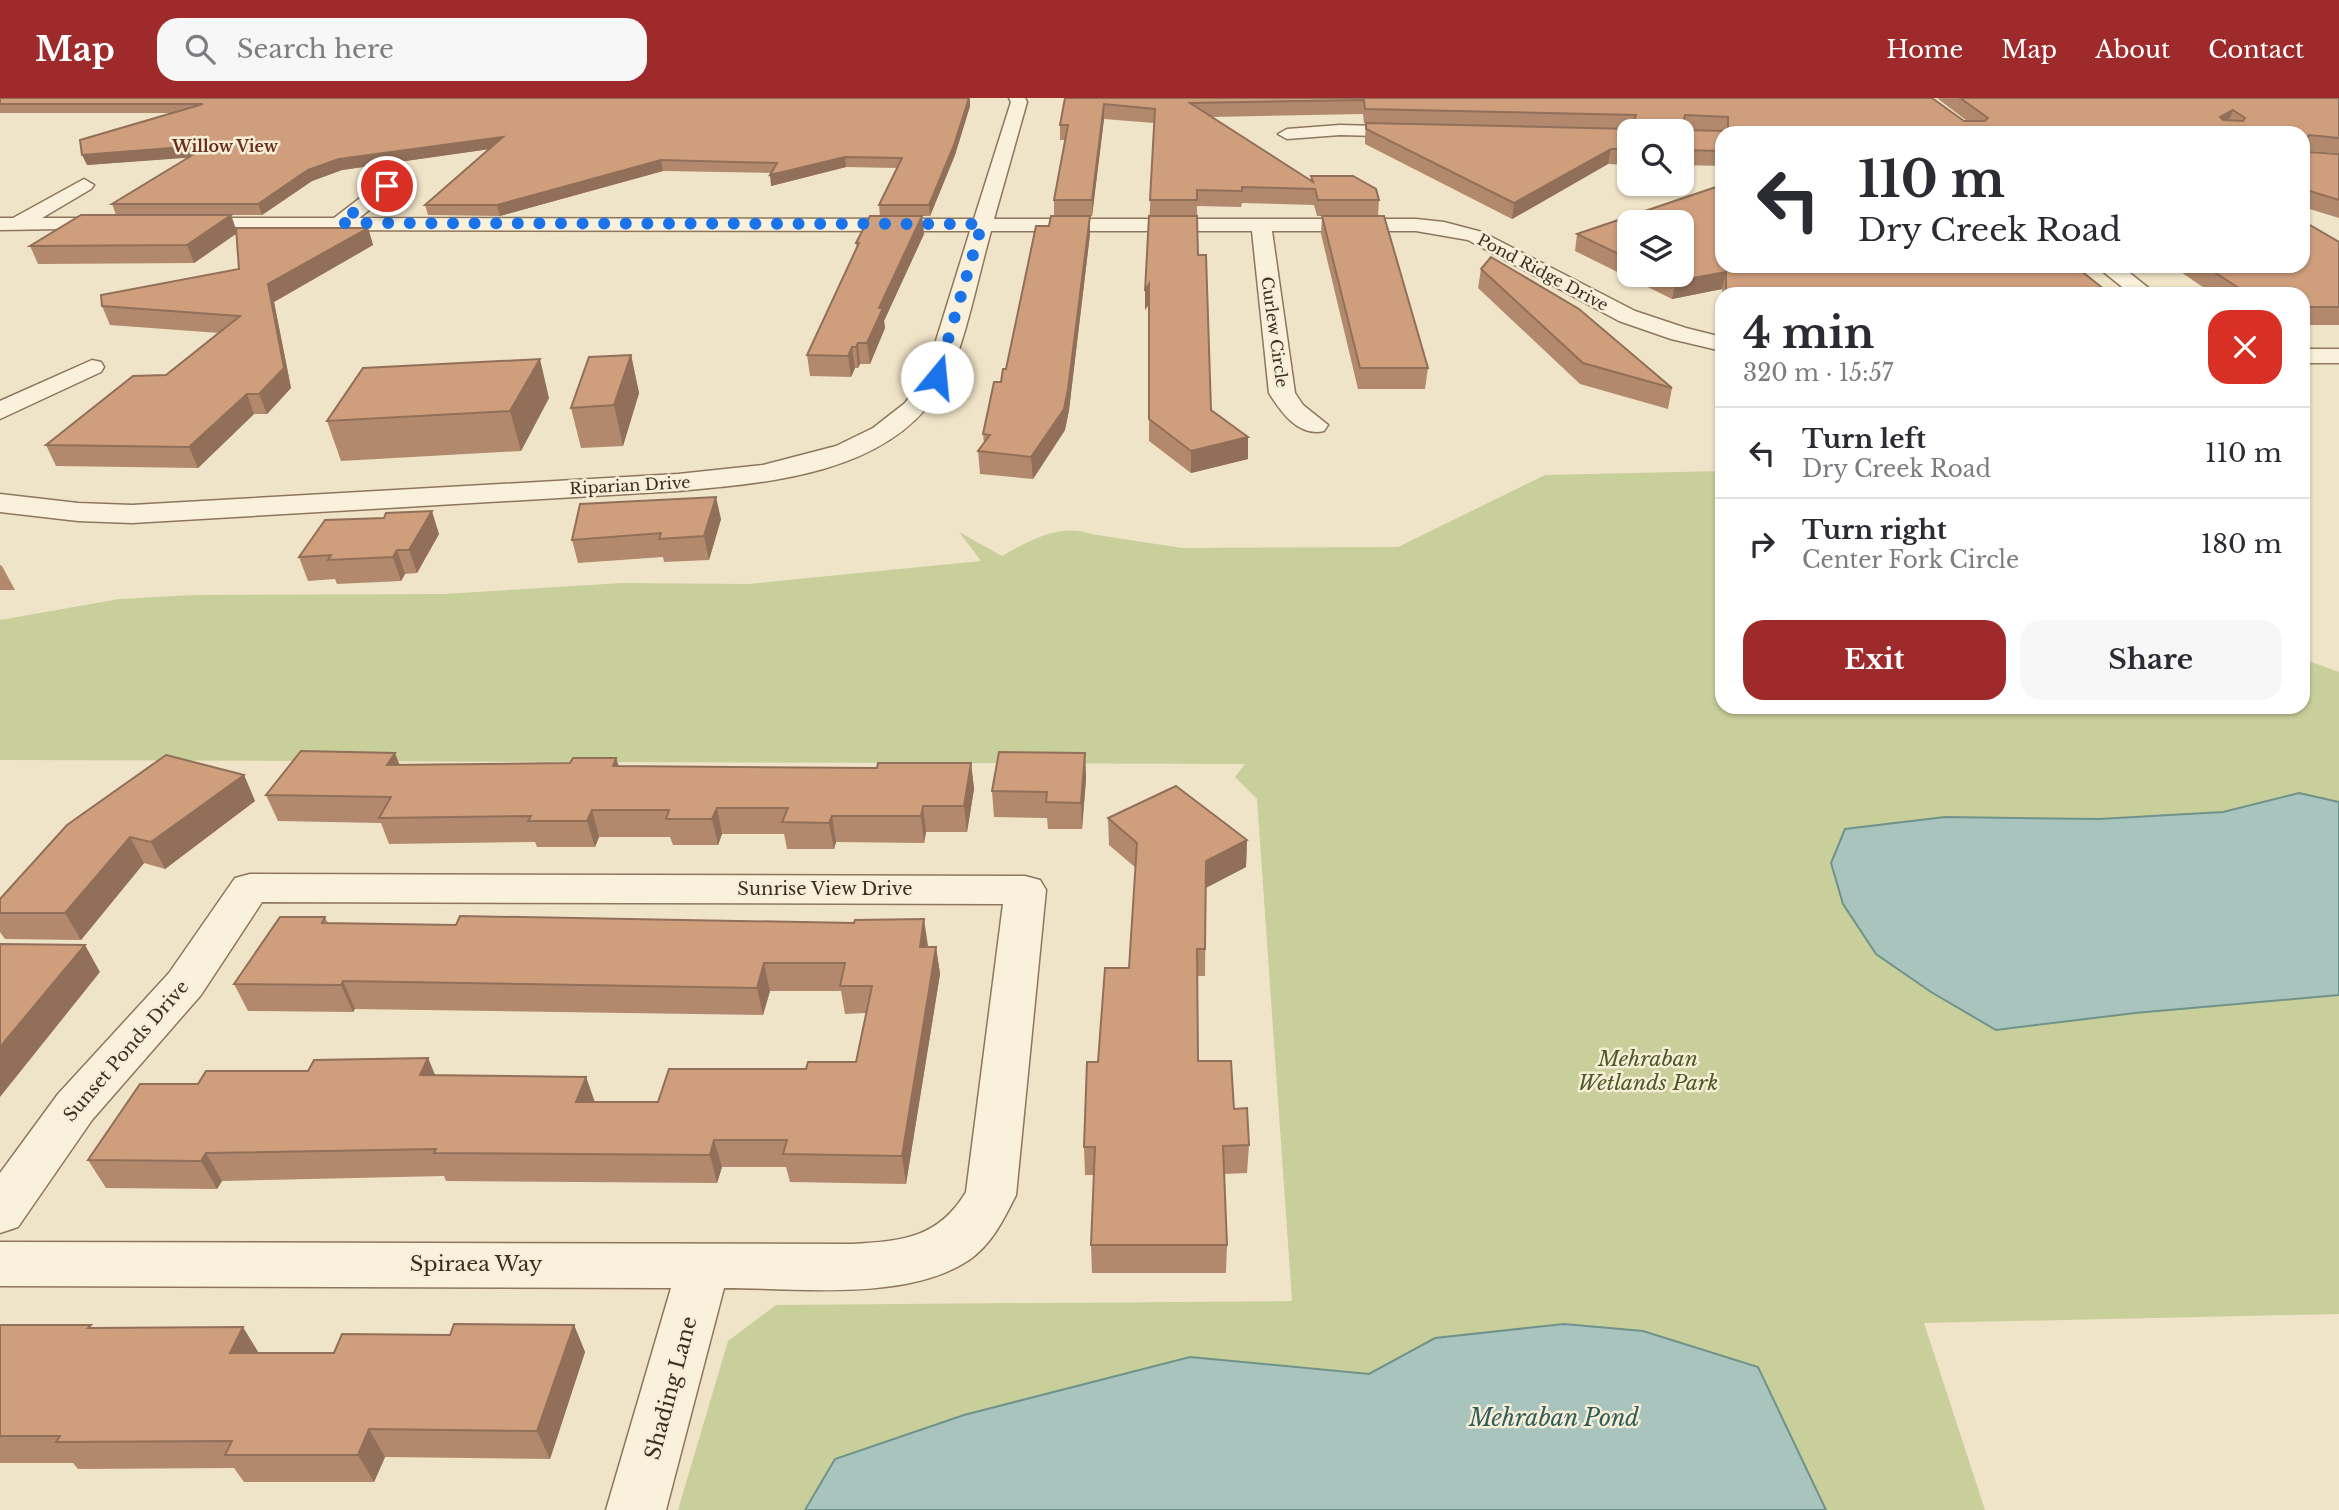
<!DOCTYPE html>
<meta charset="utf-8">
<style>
body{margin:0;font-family:"Libre Baskerville",serif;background:#f7f7f7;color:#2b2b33;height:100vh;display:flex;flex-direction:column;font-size:26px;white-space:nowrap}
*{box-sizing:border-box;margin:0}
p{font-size:23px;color:#7c7c81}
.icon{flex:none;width:38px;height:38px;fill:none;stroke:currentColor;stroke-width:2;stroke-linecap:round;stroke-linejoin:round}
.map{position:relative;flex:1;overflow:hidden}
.details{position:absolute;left:1715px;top:189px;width:595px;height:427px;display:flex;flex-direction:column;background:#fff;border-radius:21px;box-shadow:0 2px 5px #0004}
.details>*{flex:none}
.banner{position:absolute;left:1715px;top:28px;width:595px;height:147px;border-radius:21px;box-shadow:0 2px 5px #0004;background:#fff;color:#2b2b33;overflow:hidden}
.tools{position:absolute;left:1617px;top:21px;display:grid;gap:14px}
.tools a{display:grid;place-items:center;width:77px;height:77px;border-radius:14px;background:#fff;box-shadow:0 2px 5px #0004;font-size:35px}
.pin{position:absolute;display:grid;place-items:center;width:60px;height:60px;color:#fff;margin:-30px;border:4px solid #fff;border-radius:50%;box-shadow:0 2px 7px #0007}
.me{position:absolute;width:77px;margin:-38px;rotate:17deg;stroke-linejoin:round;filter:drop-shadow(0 0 5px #0008)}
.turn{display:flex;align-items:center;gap:24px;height:147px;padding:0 28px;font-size:32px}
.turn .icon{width:91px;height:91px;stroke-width:2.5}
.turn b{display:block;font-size:49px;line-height:60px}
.round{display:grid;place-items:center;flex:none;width:74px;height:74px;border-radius:21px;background:#f7f7f7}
.headline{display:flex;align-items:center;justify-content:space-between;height:119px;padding:0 28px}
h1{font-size:42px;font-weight:800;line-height:52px}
.button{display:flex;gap:14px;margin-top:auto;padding:14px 28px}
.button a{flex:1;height:80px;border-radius:21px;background:#9e2a2b;color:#fff;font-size:28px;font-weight:800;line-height:80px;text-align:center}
.button a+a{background:#f7f7f7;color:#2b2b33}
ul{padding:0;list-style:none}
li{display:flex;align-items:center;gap:21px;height:91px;padding:0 28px;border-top:2px solid #e1e1e2}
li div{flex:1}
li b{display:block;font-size:26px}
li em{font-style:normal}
header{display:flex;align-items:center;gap:42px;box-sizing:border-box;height:98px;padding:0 35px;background:#9e2a2b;color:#fff}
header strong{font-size:33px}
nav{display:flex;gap:38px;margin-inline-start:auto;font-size:24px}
.search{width:490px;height:63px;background:#f7f7f7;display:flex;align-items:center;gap:18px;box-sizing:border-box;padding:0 24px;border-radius:21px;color:#7c7c81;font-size:26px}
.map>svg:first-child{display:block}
</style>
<header>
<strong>Map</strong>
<div class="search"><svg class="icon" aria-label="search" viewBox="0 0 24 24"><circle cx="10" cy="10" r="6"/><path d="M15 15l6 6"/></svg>Search here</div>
<nav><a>Home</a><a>Map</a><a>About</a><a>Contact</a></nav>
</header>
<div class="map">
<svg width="2339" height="1412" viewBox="0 0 2339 1412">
<rect width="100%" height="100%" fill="#f0e4c8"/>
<path fill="#c9cf9b" d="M1722,373v236h581v-48l36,13v642l-415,9 61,187h-1307l50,-169 48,-36 516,-4 -35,-502 -22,-22 10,-13 -1245,-4v-140l119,-21 75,-4 250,-1 178,-11 126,1 233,-23 -22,-29 43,24c26,-15 59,-33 89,-22l91,14 216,-1 147,-72z"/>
<g fill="#a9c4bc" stroke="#6f938a" stroke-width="2">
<path d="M2299,695l40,9v193l-204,18 -139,17 -65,-38 -55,-38 -33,-50 -12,-41 14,-34 100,-12 154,2 124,-7z"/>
<path d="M1564,1226l79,7 115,36 68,143h-1021l30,-51 129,-44 226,-58 179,17 66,-36z"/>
</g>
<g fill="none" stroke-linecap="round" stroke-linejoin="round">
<g stroke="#8d765c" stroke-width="3">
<g id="minor">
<path d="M1009,0h16l2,4 -33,117h422l28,3 38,10 153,79 51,17 36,9v14l-51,-12 -52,-18 -151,-81 -52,-9h-144l23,162 8,12 25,20 -4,6c-26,6 -43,-19 -55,-38l-17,-162h-261c-13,47 -23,98 -41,144 -3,8 -10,15 -15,22 -55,78 -169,86 -257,94l-546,32 -54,-2 -78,-9v-18l78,9 54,2 546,-31 85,-9 73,-19 37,-18 32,-25 20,-27 45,-145 -789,-1 -7,-2 -3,-4 3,-4 7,-2h153l47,-36 7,-2 10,6 -3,4 -36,28 615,1 37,-117z"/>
<path d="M1340,27l77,2 9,5 -9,5 -77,-2 -53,4 -9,-5 9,-5z"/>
<path d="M84,81l10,6 -3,4 -49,29h75l7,2 3,4 -3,4 -124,2v-12h13z"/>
<path d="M2096,168h25l35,28h-25z"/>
<rect x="2303" y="251" width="36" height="14"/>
<path d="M92,262l9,2 3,5 -3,5 -101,47v-18z"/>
<path d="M250,776l775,2 15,4 6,10 -30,305c-12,24 -24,49 -47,65 -63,42 -172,28 -245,28l-58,222h-60l65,-222 -671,-2v-44l852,2c49,-3 86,-5 114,-52l37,-288 -741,-2 -61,93 -109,125 -74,107 -18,6v-60l58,-79 111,-121 66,-95z"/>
</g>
</g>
<use href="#minor" fill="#faf1dc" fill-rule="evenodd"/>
</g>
<g fill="#b2896c" fill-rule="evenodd">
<path d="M0,0l970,8 -15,49 -25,61h-8l2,18 -40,87 1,7 -15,36h-10l-2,4h-3l-4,9 -41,-1 -3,-21 50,-107 -1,-5 24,-27 -1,-11 18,-37 -51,-1 -75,19v-13l-108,-2 -163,45 -72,-1 -3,-10 63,-56 -146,21 -30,11 -50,34h-31l5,14 132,-1 5,17 -99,57 17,86 -24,26h-13l-56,54 -142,-2 -10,-21 120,-70 53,-42 -109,-8 -8,-19 137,-37 -3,-35 -42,29 -156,1 -8,-18 86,-31 -4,-11 77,-47 -102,8 83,-52h-170z"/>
<path d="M1065,0h868l31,23h3l-30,-23h402v55l-31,-2 1,1 30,2v64l-36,-11v-74h-581v33l-40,-1v-34h-53v34l-21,-1 -96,55 -147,-75v-6l1,-15 152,4 -154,-4 -1,-9 -151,3 99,63v-4l68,24 -1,16 50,152 -3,21h-67l-37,-155 1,-18h-5l-3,-11 -72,-2 -1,4 -44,-1 1,49 13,155 37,49 -57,14 -42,-32v-137l-4,6 9,-187 -50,-4 -12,97h-2v18l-21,176 -4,20 -32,49 -53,-5 -2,-23 6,-7 -1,-10 23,-65 43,-143 5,-10v-16l11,-60h-5v-15z"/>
<path d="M1722,87v81h353l35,28h-388v1v-6l-50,10 -97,-48 2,-17zM1629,124h53v53h-53z"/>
<path d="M2339,144v83h-36v-31h-90l-41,-28h131z"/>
<path d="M1481,171l191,119 -4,21 -88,-25 -102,-96z"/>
<path d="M631,257l8,38 -16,53 -42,2 -10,-40z"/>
<path d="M549,300l-28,53 -180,10 -14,-40z"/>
<path d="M721,421l-12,41 -45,2 -1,-5 -85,6 -6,-23z"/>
<path d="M439,436l-22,39 -12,1 -4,7 -64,3 -2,-5 -27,2 -9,-24z"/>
<path d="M0,467l2,1 13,24h-15z"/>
<path d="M1085,655l1,26 -4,50h-34l-1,-11 -53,-1 -2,-26z"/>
<path d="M616,660l3,8 258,2 94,-5 3,26 -7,43h-41l-2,11 -88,-1 -2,7h-47l-3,-15h-62l-4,11h-45l-3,-8h-71l-4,10h-58l-2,-5 -146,2 -8,-21 -103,-2 -12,-26 134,-30 170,-2z"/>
<path d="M244,677l11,26 -90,68 -21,-6 -63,77 -76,-1 -5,-7v-33z"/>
<path d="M1108,720l139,22 -1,27 -40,20 -1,89h-8l1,85 36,48 15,36 -2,28 -23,1 3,71 -1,28h-134l-1,-28 3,-70h-9l-1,-28 14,-85 31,-94 7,-100 -27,-23z"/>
<path d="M325,819l3,6 608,24 4,27 -34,210 -116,-2 -4,-15h-64l-5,16 -271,-2 -2,-5 -222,5 -5,8 -111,-1 -18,-28 110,-76 230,-26 7,17 151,2 9,25h63l148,-33 50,-7 10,-49 -21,1 -4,-23h-71l-7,24 -408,-6 -2,3 -105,-1 -14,-27z"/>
<path d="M0,1227l93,3 166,25h75l116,-18 124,-10 11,27 -35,107 -165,-2 -11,25h-130l-10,-14 -156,1 -5,-6h-73z"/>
</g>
<g fill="#916f58">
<path d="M970,0v8l-15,49 -25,61 -1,-11z"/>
<path d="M1104,6v15l-12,97v-16z"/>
<path d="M2233,12l-6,15 -7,-8z"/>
<path d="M503,39l2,10 -163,23 -30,11 -50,34 -4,-11 50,-34 31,-11z"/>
<path d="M209,47l3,11 -125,9 -5,-10z"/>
<path d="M1611,51l-3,15 -96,55 2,-16z"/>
<path d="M845,59l1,10 -75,19 -1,-11z"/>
<path d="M661,62l2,11 -163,45 -3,-11z"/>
<path d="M231,117l6,18 -43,30 -7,-18z"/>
<path d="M922,118l2,18 -40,87 1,7 -15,36 -3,-21 12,-35z"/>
<path d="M1090,118v18l-21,176 -4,20 -32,49 -2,-22z"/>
<path d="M368,130l5,17 -99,57 17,86 -24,26 -8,-20 9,-110z"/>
<path d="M1726,174l-4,17 -50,10 4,-18z"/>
<path d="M1149,186v20l-4,6v-19z"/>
<path d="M858,245l2,21 -2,4 -2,-21z"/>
<path d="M852,249l3,21 -4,9 -3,-21z"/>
<path d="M631,257l8,38 -16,53 -9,-41z"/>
<path d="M540,261l9,39 -28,53 -11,-40z"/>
<path d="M247,296l7,20 -56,54 -9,-21z"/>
<path d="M1248,339v22l-57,14v-22z"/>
<path d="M716,399l5,22 -12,41 -5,-24z"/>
<path d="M432,413l7,23 -22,39 -8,-23z"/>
<path d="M397,452l8,24 -4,7 -8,-24z"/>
<path d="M395,655l10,26 -18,-14z"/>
<path d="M1085,655l1,26 -4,50 -1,-26z"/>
<path d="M616,660l7,26 -10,-18z"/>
<path d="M971,665l3,26 -7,43 -3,-26z"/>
<path d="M244,677l11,26 -90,68 -14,-27z"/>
<path d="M923,708l3,26 -2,11 -3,-27z"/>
<path d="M717,710l5,26 -4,11 -6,-26z"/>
<path d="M592,712l7,27 -4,10 -8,-26z"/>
<path d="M832,718l4,26 -2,7 -5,-26z"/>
<path d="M130,739l14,26 -63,77 -16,-27z"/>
<path d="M1247,742l-1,27 -40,21v-27z"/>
<path d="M924,821l4,27 -4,28 -4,-27z"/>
<path d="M85,847l15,27 -100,125v-50z"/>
<path d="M936,849l4,27 -34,210 -4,-28z"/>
<path d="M764,865l6,28 -7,24 -6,-27z"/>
<path d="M343,883l12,28 -2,3 -12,-27z"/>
<path d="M428,960l11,27 -19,-10z"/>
<path d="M586,979l9,27 -19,-2z"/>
<path d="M714,1042l8,27 -5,16 -7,-28z"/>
<path d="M206,1055l16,28 -5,8 -16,-28z"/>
<path d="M574,1227l11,27 -35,107 -13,-28z"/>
<path d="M243,1229l17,28 -30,-2z"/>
<path d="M369,1331l16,28 -11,25 -16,-27z"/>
</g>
<g fill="#cf9f7d" stroke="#916f58" stroke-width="2" fill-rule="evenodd">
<path d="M0,0h969l-15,47 -25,60h-50l23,-47 -57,-1 -75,18 7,-12 -116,-3 -164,45h-72l78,-68 -164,22 -31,11 -50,34h-146l97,-59 -127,10 -2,-15 123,-36h-203z"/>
<path d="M1065,0h867l32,23h21l3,-3 -28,-20h379v40l-30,-3 -2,3v12l2,2 30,2v46l-36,-11v-56h-581v18l-40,-1v-19h-53v18h-18l-97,54 -148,-74v-6l265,6 5,-14 -271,-6 -1,-9 -174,3 123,79 -2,-6h42l23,13 3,11h-61l-3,-11 -73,-2v4l-45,-1v10h-47l5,-91 -51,-5 -12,96h-38l14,-75h-8zM2233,12l12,8 -2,3 -20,-1 -3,-3zM1685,17l43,2v12l-3,2 -40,-1 -3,-3z"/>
<path d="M1722,87v81h353l35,28h-384v-22l-50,9 -13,-6h19v-53h-53v37l-52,-25z"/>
<path d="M81,117h150l-44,30 -157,1z"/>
<path d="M870,118h52l-43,92h4l-16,35h-9l-2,4h-4l-4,9 -41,-1 52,-112h-3z"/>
<path d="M1051,118h39l-22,173 -4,20 -33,48 -53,-6 12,-16 -7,-1 11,-52h7l2,-13h3l30,-143h13z"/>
<path d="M1149,118h48l1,39h8l5,155 37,27 -57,14 -42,-32v-135l-4,7z"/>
<path d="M1322,118h62l44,152h-68z"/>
<path d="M2303,123l36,21v65h-36v-13h-55l-43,-28h98z"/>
<path d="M236,130h132l-100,56 16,84 -25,26h-12l-58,53 -143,-2 87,-69 33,-1 74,-59 -138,-10 -1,-11 138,-26z"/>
<path d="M1491,159l88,52 93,79 -89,-25 -102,-94z"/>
<path d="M631,257l-17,50 -43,3 18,-51z"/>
<path d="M540,261l-30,52 -183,10 36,-53z"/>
<path d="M716,399l-12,39 -45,3 2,-6 -89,7 8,-36z"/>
<path d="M432,413l-23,39h-12l-4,7 -65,3 3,-5 -32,2 26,-37 59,-2 2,-5z"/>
<path d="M301,653l94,2 -8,12 183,-2 3,-5h43l-3,8 264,2 1,-5h93l-7,43h-41l-2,10h-89l-3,7 -47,-1 6,-14h-71l-5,11h-46l3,-9h-77l-5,11h-59l3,-5 -152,2 12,-21 -125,-2z"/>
<path d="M999,654l86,1 -4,50 -35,-1 1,-10 -55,-1z"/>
<path d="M166,657l78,20 -93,67 -21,-5 -65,76h-65v-14l67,-74z"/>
<path d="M1176,688l71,54 -41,21 -1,88h-8l1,112h33l3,48 13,-1 2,37 -26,1 4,99h-136l4,-98h-11l3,-85h11l7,-94h24l8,-125 -29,-25z"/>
<path d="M460,818l394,7 1,-3 69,-1 -4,28h16l-34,209 -119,-2 4,-14h-73l-4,15 -276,-2 2,-4 -230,4 -5,8 -113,-1 52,-76h58l8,-13h102l6,-11 114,-2 -8,17 166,2 -10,25h82l11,-33h137l2,-7h48l16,-76h-32l5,-23h-81l-7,25 -414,-7 -2,4 -107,-1 46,-67h45l-3,6 134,2z"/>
<path d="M0,846l85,1 -85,102z"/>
<path d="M454,1226l120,1 -37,106 -168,-2 -11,26h-133l7,-14 -176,1 4,-6h-60v-111h91l-3,3 155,-1 -13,26h104l8,-19 108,1z"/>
</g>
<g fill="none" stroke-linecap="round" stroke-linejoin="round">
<path stroke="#1a73e8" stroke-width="12" stroke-dasharray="0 21.6" d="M387,88l-47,37 642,1 -45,153"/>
</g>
<g text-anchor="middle" stroke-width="5" stroke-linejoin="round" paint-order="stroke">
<g font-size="16" font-weight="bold" fill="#6b2e1e" stroke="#f7eed8">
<text x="225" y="54">Willow View</text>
</g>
<g font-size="16" fill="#3d2e20" stroke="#f7eed8">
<text transform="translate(1543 174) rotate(28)" y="6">Pond Ridge Drive</text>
<text transform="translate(1275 234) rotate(82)" y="6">Curlew Circle</text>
<text transform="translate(630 387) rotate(-3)" y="6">Riparian Drive</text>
</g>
<g font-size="18" fill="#3d2e20" stroke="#f7eed8">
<text x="825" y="797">Sunrise View Drive</text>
<text transform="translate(126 953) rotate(-49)" y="6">Sunset Ponds Drive</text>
</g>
<g font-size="21" font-style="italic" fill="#4d5a26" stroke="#f7eed8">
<text x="1648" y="968">Mehraban<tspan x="1648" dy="24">Wetlands Park</tspan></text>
</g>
<g font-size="21" fill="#3d2e20" stroke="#f7eed8">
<text x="476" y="1173">Spiraea Way</text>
<text transform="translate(671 1290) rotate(-75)" y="7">Shading Lane</text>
</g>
<g font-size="23" font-style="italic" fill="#2f5d5a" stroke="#f7eed8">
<text x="1554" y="1328">Mehraban Pond</text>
</g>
</g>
</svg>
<div class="tools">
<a><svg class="icon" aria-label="search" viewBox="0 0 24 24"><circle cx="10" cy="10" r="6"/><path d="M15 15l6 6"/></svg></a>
<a><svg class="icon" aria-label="layers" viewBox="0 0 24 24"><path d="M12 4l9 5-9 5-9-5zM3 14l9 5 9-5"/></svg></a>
</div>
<div class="pin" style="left:387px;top:88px;background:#d93025"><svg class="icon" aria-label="arrive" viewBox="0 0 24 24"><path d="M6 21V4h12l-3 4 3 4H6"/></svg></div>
<svg class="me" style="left:937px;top:279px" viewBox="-20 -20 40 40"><circle r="19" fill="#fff"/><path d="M0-13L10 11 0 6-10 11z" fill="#1a73e8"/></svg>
<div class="banner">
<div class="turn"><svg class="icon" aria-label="left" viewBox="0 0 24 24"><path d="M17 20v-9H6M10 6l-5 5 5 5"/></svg><div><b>110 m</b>Dry Creek Road</div></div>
</div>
<section class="details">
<div class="headline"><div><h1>4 min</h1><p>320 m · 15:57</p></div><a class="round" style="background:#d93025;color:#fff"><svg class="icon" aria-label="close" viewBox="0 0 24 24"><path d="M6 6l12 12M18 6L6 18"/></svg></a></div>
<ul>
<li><svg class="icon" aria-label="left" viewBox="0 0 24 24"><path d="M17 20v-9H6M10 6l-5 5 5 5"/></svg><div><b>Turn left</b><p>Dry Creek Road</p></div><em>110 m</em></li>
<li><svg class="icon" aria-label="right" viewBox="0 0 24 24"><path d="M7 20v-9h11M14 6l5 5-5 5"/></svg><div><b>Turn right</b><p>Center Fork Circle</p></div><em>180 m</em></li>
</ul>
<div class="button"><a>Exit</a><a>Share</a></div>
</section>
</div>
